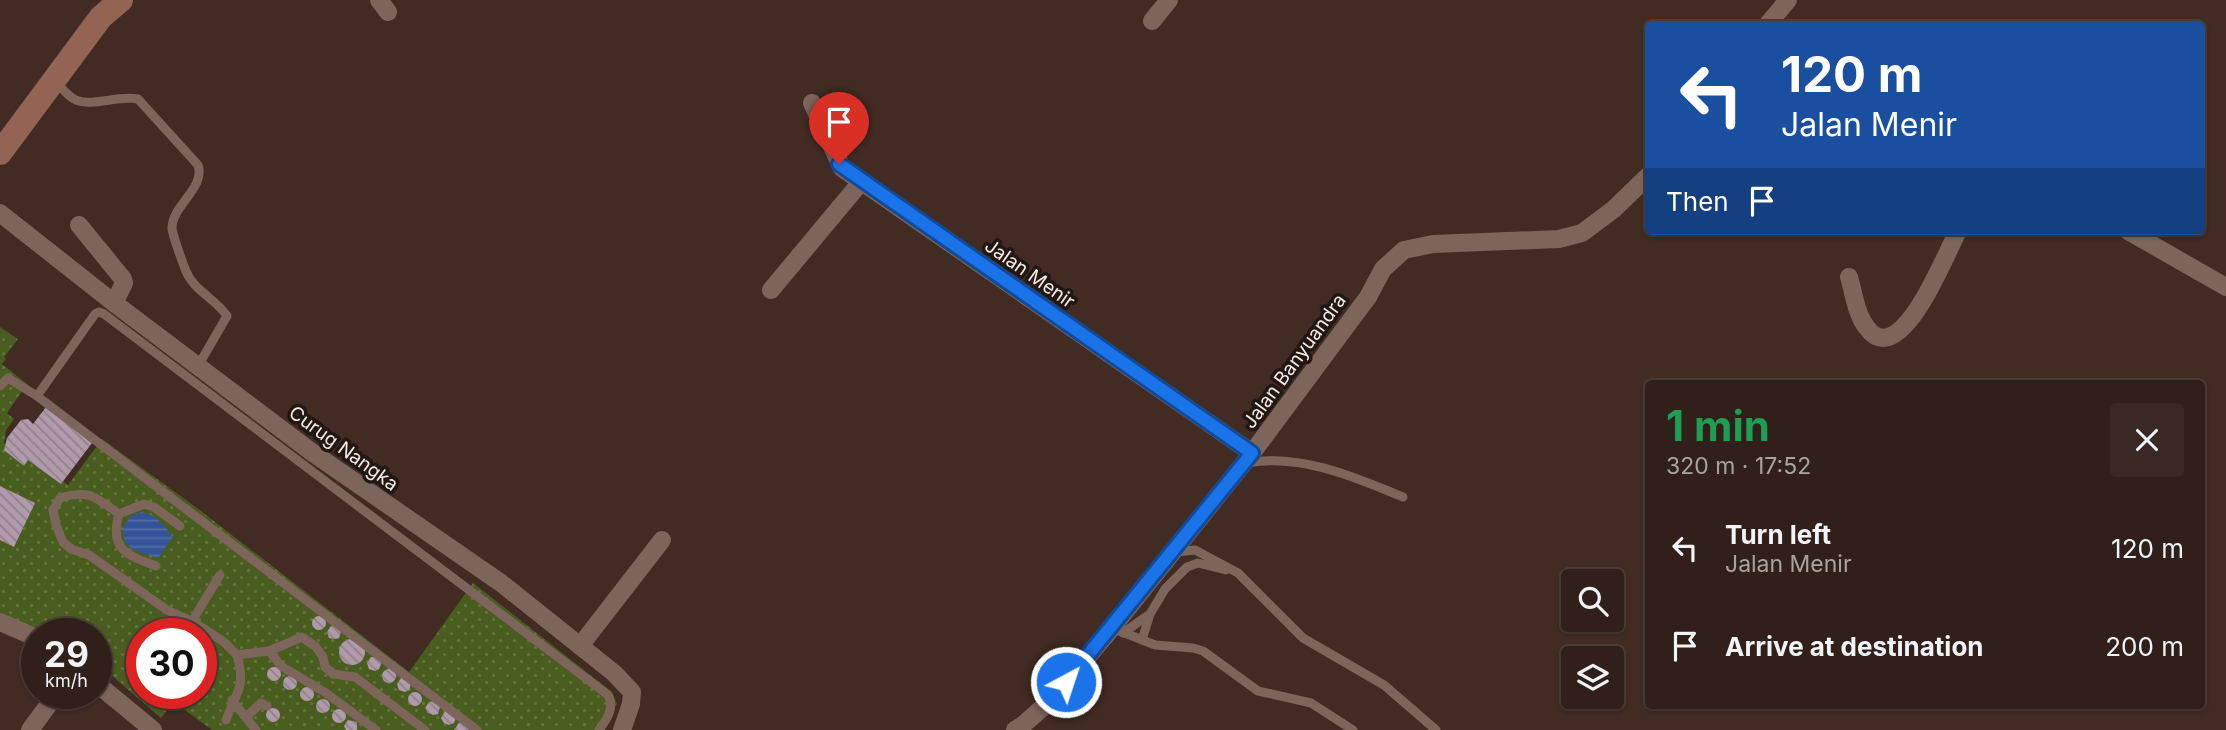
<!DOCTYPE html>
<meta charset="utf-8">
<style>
body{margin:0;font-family:Inter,sans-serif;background:#392823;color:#f1f3f6;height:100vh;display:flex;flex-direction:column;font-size:26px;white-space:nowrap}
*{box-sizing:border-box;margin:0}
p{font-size:23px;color:#a8a3a2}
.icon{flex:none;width:38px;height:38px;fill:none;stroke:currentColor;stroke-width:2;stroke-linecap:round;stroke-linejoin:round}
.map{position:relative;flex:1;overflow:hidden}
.panel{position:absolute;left:1645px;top:380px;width:560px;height:329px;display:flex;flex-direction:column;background:#31201a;border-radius:7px;box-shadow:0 2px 5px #0004,0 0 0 2px #4c3e39}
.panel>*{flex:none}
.guide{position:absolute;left:1645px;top:21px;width:560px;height:214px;border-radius:7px;box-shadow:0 2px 5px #0004,0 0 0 2px #4c3e39;background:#1a4fa0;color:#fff;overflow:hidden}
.tools{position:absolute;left:1561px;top:569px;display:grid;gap:14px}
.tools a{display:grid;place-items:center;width:63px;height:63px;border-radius:7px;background:#31201a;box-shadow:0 2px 5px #0004,0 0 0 2px #4c3e39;font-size:35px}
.speed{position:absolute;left:21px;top:618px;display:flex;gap:14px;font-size:35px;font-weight:700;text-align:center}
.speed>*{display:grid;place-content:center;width:91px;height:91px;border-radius:50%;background:#31201a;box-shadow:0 2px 5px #0004,0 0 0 2px #4c3e39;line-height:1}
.speed small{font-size:18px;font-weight:400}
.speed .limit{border:10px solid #d22;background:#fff;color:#111}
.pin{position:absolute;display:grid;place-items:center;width:60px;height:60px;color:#fff;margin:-72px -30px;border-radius:50% 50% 50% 0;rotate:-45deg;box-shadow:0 0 7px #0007}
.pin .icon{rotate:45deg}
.me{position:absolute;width:77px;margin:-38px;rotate:40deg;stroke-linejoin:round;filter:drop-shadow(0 0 5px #0008)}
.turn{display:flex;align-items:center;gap:24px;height:147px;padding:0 21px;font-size:32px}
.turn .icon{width:91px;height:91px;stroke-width:2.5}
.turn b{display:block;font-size:49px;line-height:60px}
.then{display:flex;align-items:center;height:66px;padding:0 21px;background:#0003;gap:14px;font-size:26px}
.round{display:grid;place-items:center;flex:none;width:74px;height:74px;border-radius:7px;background:#392823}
.summary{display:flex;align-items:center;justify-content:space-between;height:119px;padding:0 21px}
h1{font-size:42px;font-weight:700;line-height:52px;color:#1e9e55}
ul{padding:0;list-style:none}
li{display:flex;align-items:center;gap:21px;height:98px;padding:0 21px}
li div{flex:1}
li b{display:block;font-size:26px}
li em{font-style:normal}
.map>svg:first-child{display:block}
</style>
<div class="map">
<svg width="2226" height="730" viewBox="0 0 2226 730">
<defs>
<pattern id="grass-dots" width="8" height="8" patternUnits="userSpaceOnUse" patternTransform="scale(1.75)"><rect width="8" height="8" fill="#485d1e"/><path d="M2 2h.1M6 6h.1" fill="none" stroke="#63743f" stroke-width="1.8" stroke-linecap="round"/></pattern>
<pattern id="water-rules" width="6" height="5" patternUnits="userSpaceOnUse" patternTransform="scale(1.75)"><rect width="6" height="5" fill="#355497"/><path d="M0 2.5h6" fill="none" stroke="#536da5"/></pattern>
<pattern id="building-back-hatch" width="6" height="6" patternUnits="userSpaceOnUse" patternTransform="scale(1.75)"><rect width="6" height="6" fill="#b19aab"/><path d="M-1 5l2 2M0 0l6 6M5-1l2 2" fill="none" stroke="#92818c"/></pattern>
</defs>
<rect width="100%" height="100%" fill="#412b23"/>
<path fill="url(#grass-dots)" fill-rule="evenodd" d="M0,327l18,12 -14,18 2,2 -4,5 25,20 -20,29 7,6 -8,11 -2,13 21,17 5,-4 38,29 34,-46 95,69 212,164 64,-89 139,109 5,12 -16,26h-389l-38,-28 -13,16 -65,-56v-28l-48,-1 -48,-20zM142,634h59v59h-59z"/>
<path fill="url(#water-rules)" d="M141,512c15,2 23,13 32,25l-15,21c-20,-7 -36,-7 -35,-31l9,-12z"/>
<g fill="url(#building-back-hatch)">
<path d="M46,407l46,36 -31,41 -33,-24 -4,6 -20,-16 3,-12 14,-18 7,-1 5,5z"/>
<path d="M0,486l35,17 -21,44 -14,-7z"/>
<circle cx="319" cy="623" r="7"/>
<path d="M331,626h5l5,5 -2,7 -4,1 -6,-1 -2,-6z"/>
<circle cx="352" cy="652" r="13"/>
<path d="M371,657h5l6,5 -3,7 -4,2 -6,-2 -2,-6z"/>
<circle cx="274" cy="674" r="7"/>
<circle cx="389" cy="676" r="7"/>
<circle cx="290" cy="683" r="7"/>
<path d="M401,678h5l5,6 -2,6 -4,2 -6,-2 -2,-6z"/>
<circle cx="307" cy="694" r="7"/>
<circle cx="415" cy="699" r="7"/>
<circle cx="323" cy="706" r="7"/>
<path d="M435,701l5,6 -2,7 -5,1 -5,-2 -3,-5 4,-6z"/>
<circle cx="273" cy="715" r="7"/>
<circle cx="339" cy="716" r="7"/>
<path d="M445,711l11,6 -2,6 -5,2 -5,-2 -3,-5z"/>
<path d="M348,720l9,2v8h-11l-2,-4z"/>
<path d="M459,723h5l5,7h-15z"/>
</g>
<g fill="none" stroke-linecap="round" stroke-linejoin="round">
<g stroke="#7e655c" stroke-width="9">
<path d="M55,81c6,6 13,16 21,19 16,7 43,-5 62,-1l60,66c8,23 -27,41 -26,64 1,7 11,35 14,42 7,19 30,28 41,45l-29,50"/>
<path d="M0,386l8,-8 29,18 440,334"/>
<path d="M37,396l58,-82 4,-2 5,2 504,381c7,13 -1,24 -9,35"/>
<path d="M1247,463c53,-10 108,14 156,34"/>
<path d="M119,514l25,-10 10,3 26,19"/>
<path d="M1176,552l19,-2 43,23 65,65 81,47 52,45"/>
<path d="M156,566c-30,-11 -47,-17 -37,-52 -23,-17 -30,-25 -59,-16l-7,12 3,15 7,17 8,7 18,6 78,55 25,11 32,21 13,13 32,-4"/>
<path d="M192,621l28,-46"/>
<path d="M1112,628l43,17 38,3 10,3 55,40 53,12 42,27"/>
<path d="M1123,633l27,-19"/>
<path d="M1142,640l8,-26 15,-25 22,-22 11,-4 28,7"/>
<path d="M232,700l24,30"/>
<path d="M246,717l15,-14 6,3"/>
<path d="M226,720c11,-30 20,-32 11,-65"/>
<path d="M376,730l-50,-37 -45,-27 -12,-15 33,-14 14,10 7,10 2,10 8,7 22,3 70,53"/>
</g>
<g stroke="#7e655c" stroke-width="18">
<path d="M379,0l9,12"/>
<path d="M1152,21l17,-21"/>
<path d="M1768,24l20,-24"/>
<path d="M812,103l30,65 410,285"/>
<path d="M0,213l114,90 199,150 188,130 113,90 18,19 -1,12 -9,26"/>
<path d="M79,225l44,54 1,4 -10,20"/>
<path d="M2128,231l98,56"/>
<path d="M1849,277c5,17 7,37 18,51 34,45 80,-78 91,-97"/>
<path d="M771,290l90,-108"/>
<path d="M0,622l37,16"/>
<path d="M580,646l82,-106"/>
<path d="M96,683l57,47"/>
<path d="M30,730l27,-37"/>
<path d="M1015,730l8,-5 28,-25 61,-72 140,-175 116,-156 15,-28 21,-19 29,-6 126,-5 23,-6 32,-24 34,-33"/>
</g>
<path stroke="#936454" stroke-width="24" d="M0,153l101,-136 20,-17"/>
</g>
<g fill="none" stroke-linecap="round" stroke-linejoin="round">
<g stroke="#114b97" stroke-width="18">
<path id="route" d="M839,164l413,289 -186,229"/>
</g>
<use href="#route" stroke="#1a73e8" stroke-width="12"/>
</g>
<g text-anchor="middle" stroke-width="7" stroke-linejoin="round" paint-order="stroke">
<g font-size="19" fill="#f8e9e3" stroke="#211713">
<text transform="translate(1030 273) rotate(35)" y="7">Jalan Menir</text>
<text transform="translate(1294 361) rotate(-54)" y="7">Jalan Banyuandra</text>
<text transform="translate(344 448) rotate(36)" y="7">Curug Nangka</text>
</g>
</g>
</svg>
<div class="tools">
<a><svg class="icon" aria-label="search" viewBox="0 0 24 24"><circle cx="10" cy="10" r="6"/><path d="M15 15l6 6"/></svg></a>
<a><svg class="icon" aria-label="layers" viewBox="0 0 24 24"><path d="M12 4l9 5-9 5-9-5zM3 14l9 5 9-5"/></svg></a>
</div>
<div class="speed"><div>29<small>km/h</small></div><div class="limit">30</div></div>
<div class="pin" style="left:839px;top:164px;background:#d93025"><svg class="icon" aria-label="arrive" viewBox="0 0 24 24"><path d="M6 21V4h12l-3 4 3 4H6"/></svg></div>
<svg class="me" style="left:1066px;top:682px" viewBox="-20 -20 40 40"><circle r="17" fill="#1a73e8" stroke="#fff" stroke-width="3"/><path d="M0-11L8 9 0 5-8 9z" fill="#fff"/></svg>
<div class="guide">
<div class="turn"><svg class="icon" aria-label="left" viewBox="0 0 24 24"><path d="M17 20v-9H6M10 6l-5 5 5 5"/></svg><div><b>120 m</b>Jalan Menir</div></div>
<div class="then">Then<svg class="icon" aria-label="arrive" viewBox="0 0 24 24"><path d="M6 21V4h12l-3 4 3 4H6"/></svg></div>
</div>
<section class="panel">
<div class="summary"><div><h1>1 min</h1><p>320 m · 17:52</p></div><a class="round"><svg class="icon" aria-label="close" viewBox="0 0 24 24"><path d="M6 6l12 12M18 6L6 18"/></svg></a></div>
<ul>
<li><svg class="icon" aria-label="left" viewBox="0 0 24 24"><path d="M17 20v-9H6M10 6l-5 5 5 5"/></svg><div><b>Turn left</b><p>Jalan Menir</p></div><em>120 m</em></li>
<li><svg class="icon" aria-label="arrive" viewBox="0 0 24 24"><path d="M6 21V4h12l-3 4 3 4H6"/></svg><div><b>Arrive at destination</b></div><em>200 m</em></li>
</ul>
</section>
</div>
